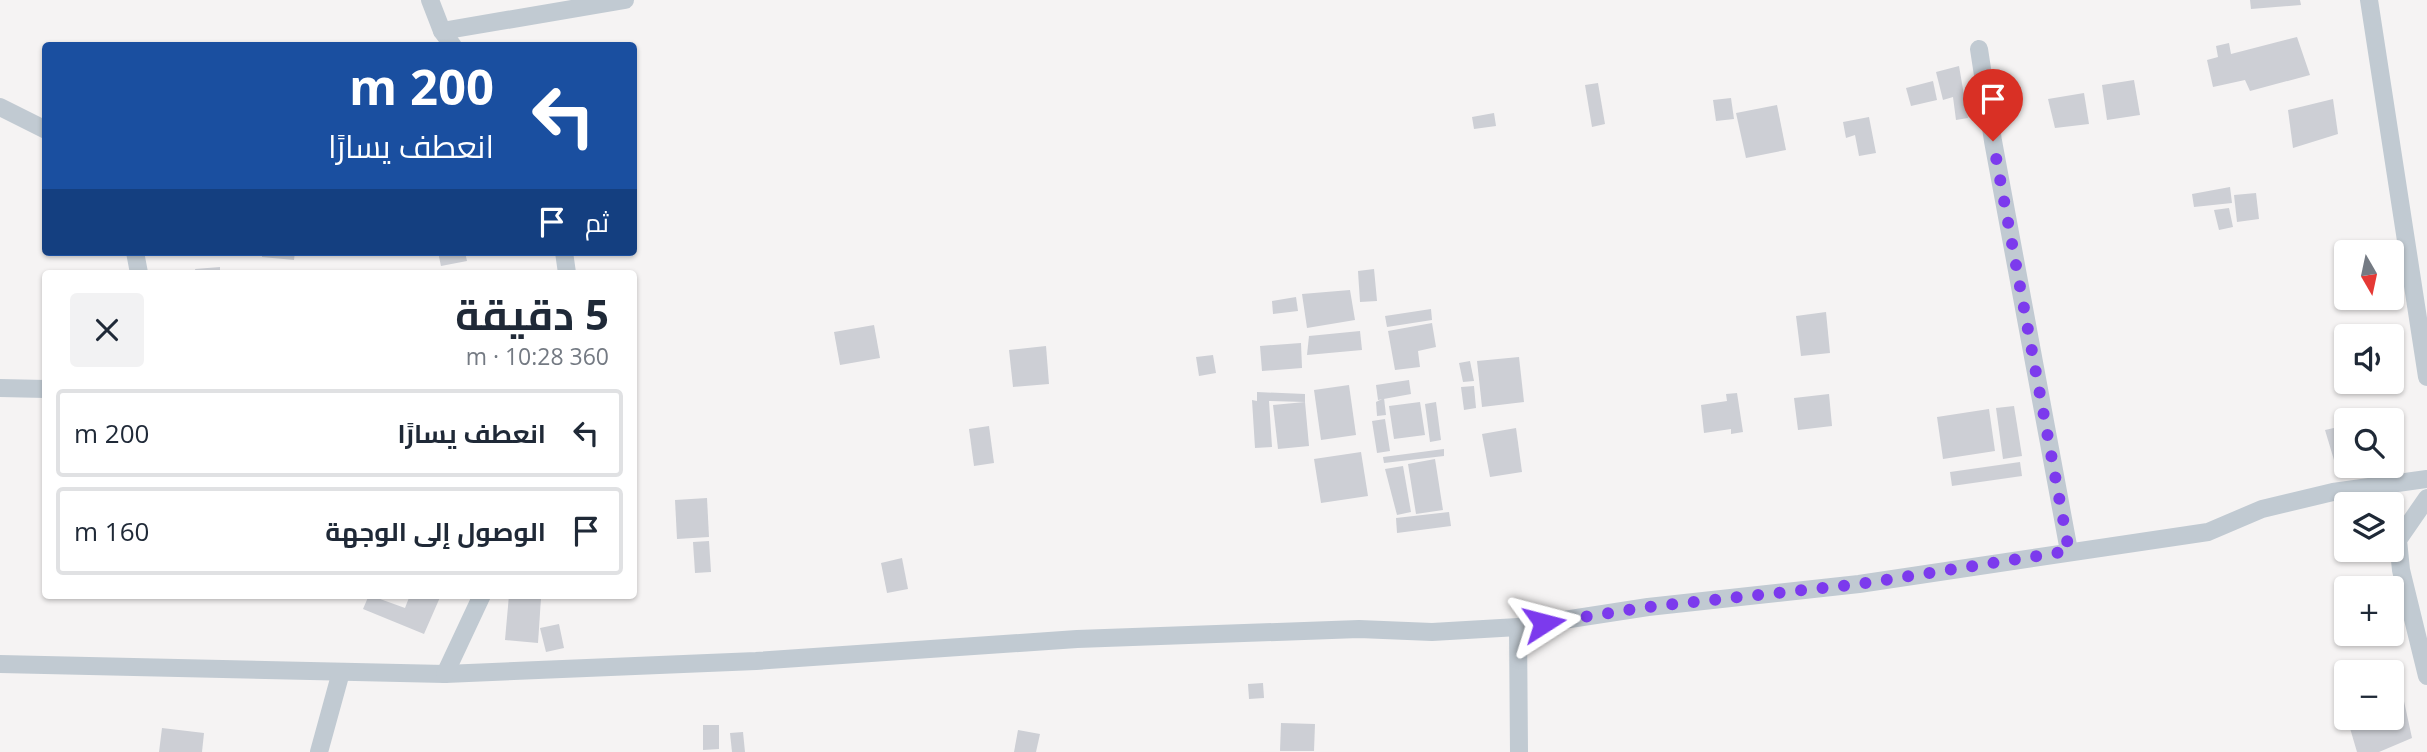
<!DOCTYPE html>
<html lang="ar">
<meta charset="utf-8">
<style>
body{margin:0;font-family:"Open Sans",Cairo,sans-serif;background:#f2f2f3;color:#1f2937;direction:rtl;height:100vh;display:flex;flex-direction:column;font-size:26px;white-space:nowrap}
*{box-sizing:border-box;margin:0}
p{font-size:23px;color:#747a83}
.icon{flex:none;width:38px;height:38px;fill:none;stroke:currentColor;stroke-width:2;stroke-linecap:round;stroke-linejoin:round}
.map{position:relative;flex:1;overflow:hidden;direction:ltr}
.details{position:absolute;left:42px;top:270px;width:595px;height:329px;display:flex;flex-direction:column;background:#fff;border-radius:7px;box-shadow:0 2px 5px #0004;direction:rtl}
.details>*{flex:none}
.top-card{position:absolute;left:42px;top:42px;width:595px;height:214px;border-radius:7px;box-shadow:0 2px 5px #0004;direction:rtl;background:#1a4fa0;color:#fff;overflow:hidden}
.needle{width:46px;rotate:171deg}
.buttons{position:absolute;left:2334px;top:240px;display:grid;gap:14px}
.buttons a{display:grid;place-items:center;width:70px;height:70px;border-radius:7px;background:#fff;box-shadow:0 2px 5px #0004;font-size:35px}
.pin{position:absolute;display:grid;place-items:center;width:60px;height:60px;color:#fff;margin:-72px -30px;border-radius:50% 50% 50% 0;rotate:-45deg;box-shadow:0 0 7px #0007}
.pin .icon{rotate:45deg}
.me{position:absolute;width:77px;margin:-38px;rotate:81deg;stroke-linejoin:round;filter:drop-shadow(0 0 5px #0008)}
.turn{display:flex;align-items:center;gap:24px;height:147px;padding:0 28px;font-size:32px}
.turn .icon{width:91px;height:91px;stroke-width:2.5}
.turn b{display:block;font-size:49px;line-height:60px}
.then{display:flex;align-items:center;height:66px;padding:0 28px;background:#0003;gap:14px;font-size:26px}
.round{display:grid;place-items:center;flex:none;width:74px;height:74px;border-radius:7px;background:#f2f2f3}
.headline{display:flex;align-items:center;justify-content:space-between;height:119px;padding:0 28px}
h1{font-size:42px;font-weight:700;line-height:52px}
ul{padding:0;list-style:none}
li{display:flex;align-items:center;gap:21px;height:88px;margin:0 14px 10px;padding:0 14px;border:4px solid #e0e1e3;border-radius:7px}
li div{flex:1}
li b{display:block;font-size:26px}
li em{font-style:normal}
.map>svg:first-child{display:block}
</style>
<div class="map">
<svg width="2427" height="752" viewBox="0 0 2427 752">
<rect width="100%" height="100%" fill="#f5f3f3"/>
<g fill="#cdcfd5">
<path d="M2250,0h50l1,5 -50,4z"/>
<path d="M2297,37l13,38 -60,16 -5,-11 -32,7 -6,-27 11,-3 -2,-11 13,-3 2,11z"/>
<path d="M1959,66l9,52 -12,2 -3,-23 -10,3 -7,-28z"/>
<path d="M2134,80l6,35 -33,5 -5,-35z"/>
<path d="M1933,81l4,19 -26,6 -5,-18z"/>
<path d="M1598,83l7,41 -13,3 -7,-42z"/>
<path d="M2084,93l5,31 -34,4 -7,-29z"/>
<path d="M1731,98l3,21 -18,2 -3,-21z"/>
<path d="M2333,99l5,35 -45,14 -5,-38z"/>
<path d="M1777,105l9,45 -40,8 -10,-45z"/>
<path d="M1494,113l2,13 -22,3 -2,-12z"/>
<path d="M1869,117l7,36 -17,3 -4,-21 -9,3 -3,-16z"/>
<path d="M2230,187l2,16 -38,4 -2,-13z"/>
<path d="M2256,193l3,26 -22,3 -3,-27z"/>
<path d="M2229,208l4,19 -14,3 -5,-20z"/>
<path d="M262,252h33l-1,8 -32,-3z"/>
<path d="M438,252h27l2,9 -26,5z"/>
<path d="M220,267v6h-24l-1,-4z"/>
<path d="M1374,269l3,32 -17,1 -2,-31z"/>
<path d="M1350,290l5,30 -48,8 -5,-34z"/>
<path d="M1296,297l2,14 -25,3 -1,-13z"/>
<path d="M1431,309l1,11 -45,7 -2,-11z"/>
<path d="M1826,312l4,41 -29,3 -5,-40z"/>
<path d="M1432,323l4,24 -18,4 2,16 -25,3 -7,-39z"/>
<path d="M874,325l6,33 -40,7 -6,-33z"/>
<path d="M1360,331l2,19 -55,5 2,-19z"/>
<path d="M1301,343l1,25 -40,3 -2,-25z"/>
<path d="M1046,346l3,38 -36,3 -4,-37z"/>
<path d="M1213,355l3,18 -17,3 -3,-19z"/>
<path d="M1519,357l5,45 -42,5 -5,-46z"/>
<path d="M1470,361l4,20 -11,1 -4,-19z"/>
<path d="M1409,380l2,14 -33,6 -2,-15z"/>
<path d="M1349,385l7,50 -35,5 -7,-50z"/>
<path d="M1474,386l2,22 -12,2 -3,-23z"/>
<path d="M1257,392l48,2v8l-36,-1 3,46 -17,1 -3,-48 5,1z"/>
<path d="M1737,393l6,39 -12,2v-5l-27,4 -3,-28 26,-4 -1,-7z"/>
<path d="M1829,394l3,32 -34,4 -4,-32z"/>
<path d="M1384,398l2,17 -9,1 -1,-14z"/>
<path d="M1305,402l4,44 -31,3 -5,-44z"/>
<path d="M1420,402l5,33 -31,4 -5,-33z"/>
<path d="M1436,402l5,38 -11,2 -5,-38z"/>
<path d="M2014,406l8,50 -19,3 -7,-51z"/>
<path d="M1989,409l6,42 -52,8 -6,-42z"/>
<path d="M1385,419l5,32 -13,2 -5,-32z"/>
<path d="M2347,425v41l5,1 -15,3 -12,-40z"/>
<path d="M989,426l5,37 -20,3 -5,-37z"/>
<path d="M1516,428l6,44 -32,5 -8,-43z"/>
<path d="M1444,449v7l-60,7 -1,-6z"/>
<path d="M1361,452l7,44 -47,7 -7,-44z"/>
<path d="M1435,459l8,51 -27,4 -8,-50z"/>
<path d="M2020,462l2,14 -70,10 -2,-14z"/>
<path d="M1403,466l8,46 -14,3 -12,-46z"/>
<path d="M707,498l2,39 -32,2 -2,-39z"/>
<path d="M1449,512l2,14 -54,7 -1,-15z"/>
<path d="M709,541l2,31 -16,1 -2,-31z"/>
<path d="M902,558l6,31 -21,4 -6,-30z"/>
<path d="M369,595l36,13 5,-13h31l-17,39 -61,-25z"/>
<path d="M509,595l32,3 -3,45 -33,-3z"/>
<path d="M559,624l5,24 -18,4 -6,-24z"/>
<path d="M1263,683l1,15 -15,1 -1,-15z"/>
<path d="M2402,692l10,46 -33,14h-22l-10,-34h45v-22z"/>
<path d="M1281,723l34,1 -1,27h-34z"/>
<path d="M703,725h16v24l-16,1z"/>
<path d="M162,728l42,5 -2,19h-43z"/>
<path d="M1018,730l22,4 -4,18h-22z"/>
<path d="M743,732l2,20h-13l-2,-19z"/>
</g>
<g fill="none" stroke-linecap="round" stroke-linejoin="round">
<g stroke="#c1cad2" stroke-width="18">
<path d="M430,0l12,31 11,15"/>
<path d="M2369,0l58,377"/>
<path d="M442,31l183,-31"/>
<path d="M1979,49l14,92 76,410"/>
<path d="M0,107l46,23"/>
<path d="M135,252l4,21"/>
<path d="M564,252l3,21"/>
<path d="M0,388l46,1"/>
<path d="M2427,498l-29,42 3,30 26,106"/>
<path d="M1518,627l1,125"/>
<path d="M0,664l445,10 311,-13 321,-22 282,-10 73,3 86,-5 130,-20 211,-23 349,-52 54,-23 71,-17 94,-13"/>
<path d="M445,674l37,-79"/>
<path d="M319,752l22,-80"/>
</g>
</g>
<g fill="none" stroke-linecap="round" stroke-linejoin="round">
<path stroke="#7c3aed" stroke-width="12" stroke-dasharray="0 21.6" d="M1544,623l104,-16 211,-23 210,-33 -76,-410"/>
</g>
</svg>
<div class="buttons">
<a><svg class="needle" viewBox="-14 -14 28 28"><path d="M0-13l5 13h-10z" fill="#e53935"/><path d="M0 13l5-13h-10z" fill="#747a83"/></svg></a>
<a><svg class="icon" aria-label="sound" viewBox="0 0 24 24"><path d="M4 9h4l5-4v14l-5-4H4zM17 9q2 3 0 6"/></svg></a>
<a><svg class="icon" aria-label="search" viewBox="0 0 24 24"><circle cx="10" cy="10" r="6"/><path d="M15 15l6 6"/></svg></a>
<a><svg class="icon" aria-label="layers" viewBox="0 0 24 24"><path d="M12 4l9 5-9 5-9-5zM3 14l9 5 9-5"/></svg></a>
<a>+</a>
<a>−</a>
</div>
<div class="pin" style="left:1993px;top:141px;background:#d93025"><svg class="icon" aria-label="arrive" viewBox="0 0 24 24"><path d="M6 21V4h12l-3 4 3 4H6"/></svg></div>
<svg class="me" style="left:1544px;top:623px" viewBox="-20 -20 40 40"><path d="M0-17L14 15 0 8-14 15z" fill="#7c3aed" stroke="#fff" stroke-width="4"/></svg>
<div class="top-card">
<div class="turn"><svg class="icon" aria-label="left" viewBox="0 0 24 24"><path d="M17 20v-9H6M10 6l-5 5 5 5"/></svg><div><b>200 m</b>انعطف يسارًا</div></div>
<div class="then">ثم<svg class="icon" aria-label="arrive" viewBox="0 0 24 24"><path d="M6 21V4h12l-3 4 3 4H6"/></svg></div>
</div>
<section class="details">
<div class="headline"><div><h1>5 دقيقة</h1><p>360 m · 10:28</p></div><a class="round"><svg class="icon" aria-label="close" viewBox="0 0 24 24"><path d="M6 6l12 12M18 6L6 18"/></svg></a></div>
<ul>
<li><svg class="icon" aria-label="left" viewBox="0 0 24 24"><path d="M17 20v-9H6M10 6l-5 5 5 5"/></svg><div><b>انعطف يسارًا</b></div><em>200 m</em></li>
<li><svg class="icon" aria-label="arrive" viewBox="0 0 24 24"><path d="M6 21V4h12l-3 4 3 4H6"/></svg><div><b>الوصول إلى الوجهة</b></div><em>160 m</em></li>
</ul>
</section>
</div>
